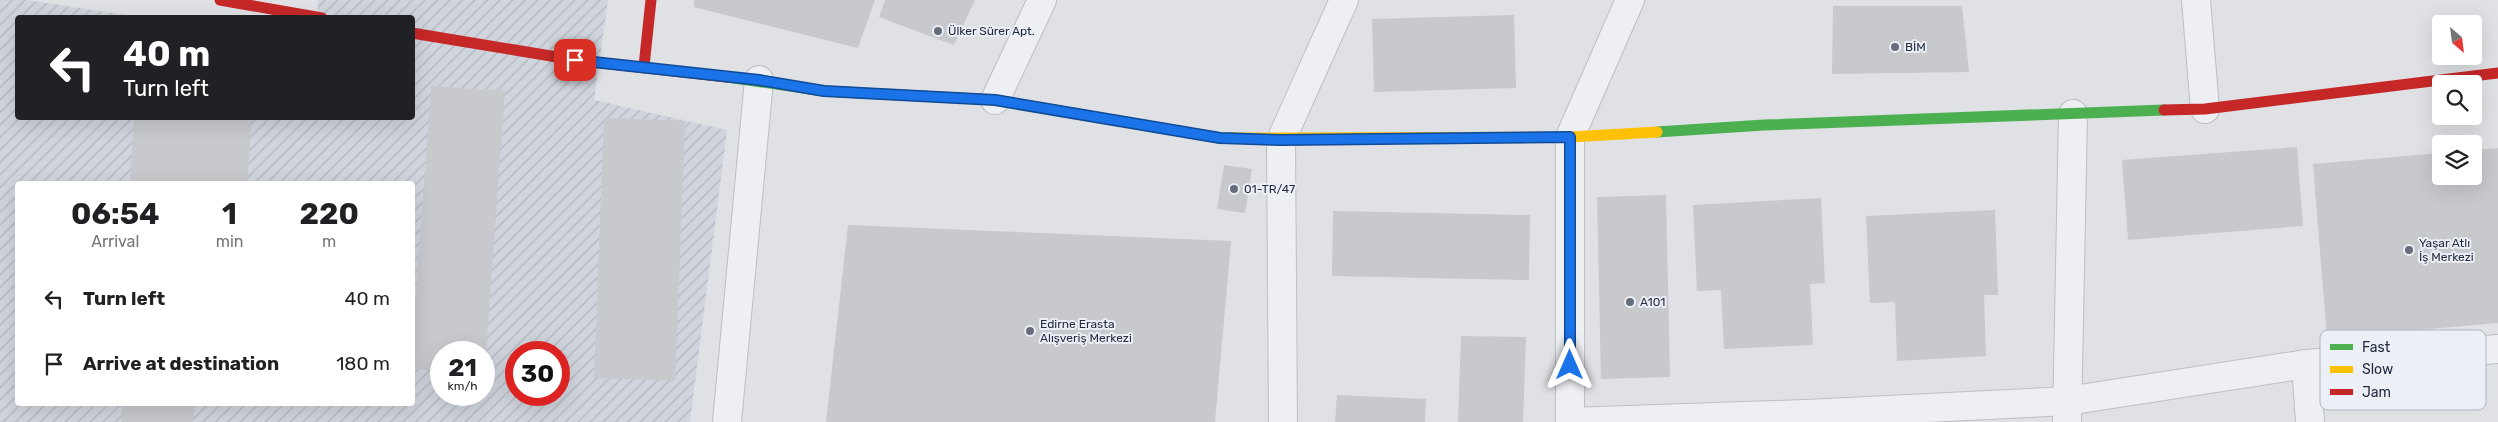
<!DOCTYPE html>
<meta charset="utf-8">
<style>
body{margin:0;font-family:Rubik,sans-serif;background:#f2f2f2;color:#202124;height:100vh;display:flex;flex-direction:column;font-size:19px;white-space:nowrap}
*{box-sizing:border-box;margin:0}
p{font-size:16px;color:#757577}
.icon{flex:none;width:28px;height:28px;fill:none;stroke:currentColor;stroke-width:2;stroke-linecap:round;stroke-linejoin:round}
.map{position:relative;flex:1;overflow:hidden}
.panel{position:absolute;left:15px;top:181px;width:400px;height:225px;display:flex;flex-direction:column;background:#fff;border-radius:5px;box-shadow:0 5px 20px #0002}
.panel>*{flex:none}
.guide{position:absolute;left:15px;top:15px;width:400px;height:105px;border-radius:5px;box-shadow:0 5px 20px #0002;background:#202124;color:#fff;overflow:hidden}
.needle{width:32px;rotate:152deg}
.buttons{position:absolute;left:2432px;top:15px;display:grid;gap:10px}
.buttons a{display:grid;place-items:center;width:50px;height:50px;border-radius:5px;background:#fff;box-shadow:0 5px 20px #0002;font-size:25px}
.speed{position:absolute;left:430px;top:341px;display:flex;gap:10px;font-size:25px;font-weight:700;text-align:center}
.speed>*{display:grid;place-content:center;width:65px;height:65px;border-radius:50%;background:#fff;box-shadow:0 5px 20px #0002;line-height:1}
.speed small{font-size:12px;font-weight:400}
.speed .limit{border:8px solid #d22;background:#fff;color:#111}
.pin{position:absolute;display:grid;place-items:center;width:42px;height:42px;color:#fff;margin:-21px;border-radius:10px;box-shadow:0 2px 8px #0006}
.me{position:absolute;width:55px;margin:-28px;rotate:0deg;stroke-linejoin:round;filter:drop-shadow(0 0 4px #0008)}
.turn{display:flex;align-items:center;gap:18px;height:105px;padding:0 25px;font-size:22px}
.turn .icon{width:65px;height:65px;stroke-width:2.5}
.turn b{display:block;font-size:35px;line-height:42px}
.eta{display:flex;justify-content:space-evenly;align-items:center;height:85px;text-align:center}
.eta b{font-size:30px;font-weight:700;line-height:35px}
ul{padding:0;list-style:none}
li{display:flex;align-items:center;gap:15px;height:65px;padding:0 25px}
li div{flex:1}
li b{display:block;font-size:19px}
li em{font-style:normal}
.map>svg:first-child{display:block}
</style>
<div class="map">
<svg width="2498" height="422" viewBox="0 0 2498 422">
<defs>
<pattern id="industrial-furrows" width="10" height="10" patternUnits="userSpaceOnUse" patternTransform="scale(1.25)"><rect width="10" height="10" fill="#d0d4dc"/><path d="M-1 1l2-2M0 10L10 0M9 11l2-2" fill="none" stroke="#b2b6be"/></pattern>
</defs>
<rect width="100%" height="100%" fill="#dfe1e5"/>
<path fill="url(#industrial-furrows)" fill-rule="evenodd" d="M0,0h27l112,17 -121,1v100h394v-100l-95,-1 1,-17h290l-14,100 133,30 -37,292h-690zM18,184h394v220h-394zM441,352h43v43h-43zM516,352h43v43h-43z"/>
<g fill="#c7c9cd">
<path d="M694,0h181l-17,48 -164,-41z"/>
<path d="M885,0h90l-21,45 -75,-28z"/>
<path d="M1833,6h129l7,66 -137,2z"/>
<path d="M1514,15l2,73 -142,4 -2,-73z"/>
<path d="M431,86l74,5 -20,273 -1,-12h-43v19l-29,-2v-61h3z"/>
<path d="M134,118h118l-5,66h-117z"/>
<path d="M604,118l81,3 -10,260 -81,-3z"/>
<path d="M2297,147l6,79 -175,14 -6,-80z"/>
<path d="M2498,148v175l-171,15 -14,-174 128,-11v23h33v-26z"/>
<path d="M1224,165l28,4 -7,44 -28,-4z"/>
<path d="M1666,195l4,182 -69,2 -4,-182z"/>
<path d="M1821,198l4,85 -15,1 3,61 -89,4 -3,-59 -24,1 -4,-86z"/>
<path d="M1995,210l3,85h-14l2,61 -89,5 -2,-59 -25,1 -4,-87z"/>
<path d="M1333,211l197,4 -1,65 -197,-4z"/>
<path d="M848,225l383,16 -16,181h-389z"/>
<path d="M1461,336l65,1 -3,85h-65z"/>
<path d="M1337,395l89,4 -1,23h-90z"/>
<path d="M122,404h73l-2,18h-72z"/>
</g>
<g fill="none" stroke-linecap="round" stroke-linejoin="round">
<g stroke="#bdbfc3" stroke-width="30">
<g id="street">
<path d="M2196,0l9,109"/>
<path d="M995,100l47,-100"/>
<path d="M2306,364l4,58"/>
<path d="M727,422l32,-342"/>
<path d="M1283,422l-2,-282 63,-140"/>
<path d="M1570,422l236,-8 261,-13 239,-37 192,-15"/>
<path d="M1570,422v-285l60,-137"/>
<path d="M2067,422l6,-308"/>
</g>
</g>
<use href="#street" stroke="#eeeff2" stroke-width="28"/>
<g stroke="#4caf50" stroke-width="11">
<path d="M727,77l97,14 171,9 225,38h14"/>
<path d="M1657,132l107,-7 400,-15"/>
</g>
<path stroke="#ffc107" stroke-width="11" d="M1234,138l336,-1 87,-5"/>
<g stroke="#c62828" stroke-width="11">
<path d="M220,0l102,18"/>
<path d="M412,33l163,27 152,17"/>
<path d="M644,66l7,-66"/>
<path d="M2164,110l41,-1 293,-36"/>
</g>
</g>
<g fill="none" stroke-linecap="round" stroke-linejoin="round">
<g stroke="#114b97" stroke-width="12">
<path id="route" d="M575,60l184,20 65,11 171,9 225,38 61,2 289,-3v228"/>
</g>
<use href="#route" stroke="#1a73e8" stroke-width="9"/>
</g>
<g fill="#656c7a" stroke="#eceff6" stroke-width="2">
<circle cx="938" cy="31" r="5"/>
<circle cx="1895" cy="47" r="5"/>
<circle cx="1234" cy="189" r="5"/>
<circle cx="2409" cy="250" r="5"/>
<circle cx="1630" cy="302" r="5"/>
<circle cx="1030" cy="331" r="5"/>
</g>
<g text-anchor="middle" stroke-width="4" stroke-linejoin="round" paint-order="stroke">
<g font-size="12" fill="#242d40" stroke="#eceff6" text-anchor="start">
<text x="948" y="35">Ülker Sürer Apt.</text>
<text x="1905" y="51">BİM</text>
<text x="1244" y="193">01-TR/47</text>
<text x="2419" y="247">Yaşar Atlı<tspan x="2419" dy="14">İş Merkezi</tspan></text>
<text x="1640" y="306">A101</text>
<text x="1040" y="328">Edirne Erasta<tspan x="1040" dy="14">Alışveriş Merkezi</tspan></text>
</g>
</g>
<rect x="2320" y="330" width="166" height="80" rx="8" fill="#eceff6" stroke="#b0b5bf" stroke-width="1"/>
<rect x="2330" y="344" width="23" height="6" fill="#4caf50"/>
<rect x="2330" y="366" width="23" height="7" fill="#ffc107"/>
<rect x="2330" y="389" width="23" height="6" fill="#c62828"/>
<g font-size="14" fill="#242d40">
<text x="2362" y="352">Fast</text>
<text x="2362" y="374">Slow</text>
<text x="2362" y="397">Jam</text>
</g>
</svg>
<div class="buttons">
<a><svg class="needle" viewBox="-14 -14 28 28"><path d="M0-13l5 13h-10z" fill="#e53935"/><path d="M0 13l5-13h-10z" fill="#757577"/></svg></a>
<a><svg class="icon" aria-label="search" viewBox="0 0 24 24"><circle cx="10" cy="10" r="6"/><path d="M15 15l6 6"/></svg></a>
<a><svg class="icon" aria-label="layers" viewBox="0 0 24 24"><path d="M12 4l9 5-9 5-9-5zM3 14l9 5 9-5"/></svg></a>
</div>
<div class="speed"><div>21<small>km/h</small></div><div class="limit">30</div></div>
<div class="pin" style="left:575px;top:60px;background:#d93025"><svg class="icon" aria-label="arrive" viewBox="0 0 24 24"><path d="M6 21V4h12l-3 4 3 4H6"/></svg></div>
<svg class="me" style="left:1570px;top:365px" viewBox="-20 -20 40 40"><path d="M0-17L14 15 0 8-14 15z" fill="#1a73e8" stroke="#fff" stroke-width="4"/></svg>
<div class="guide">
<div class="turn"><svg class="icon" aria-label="left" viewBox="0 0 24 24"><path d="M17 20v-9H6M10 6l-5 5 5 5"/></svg><div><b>40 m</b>Turn left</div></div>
</div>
<section class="panel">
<div class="eta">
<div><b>06:54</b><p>Arrival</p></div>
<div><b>1</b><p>min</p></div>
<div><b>220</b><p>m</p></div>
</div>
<ul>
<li><svg class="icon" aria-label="left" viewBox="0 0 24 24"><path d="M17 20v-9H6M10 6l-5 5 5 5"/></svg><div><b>Turn left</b></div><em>40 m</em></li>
<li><svg class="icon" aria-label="arrive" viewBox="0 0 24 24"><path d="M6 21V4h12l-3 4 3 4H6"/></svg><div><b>Arrive at destination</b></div><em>180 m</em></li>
</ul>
</section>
</div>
